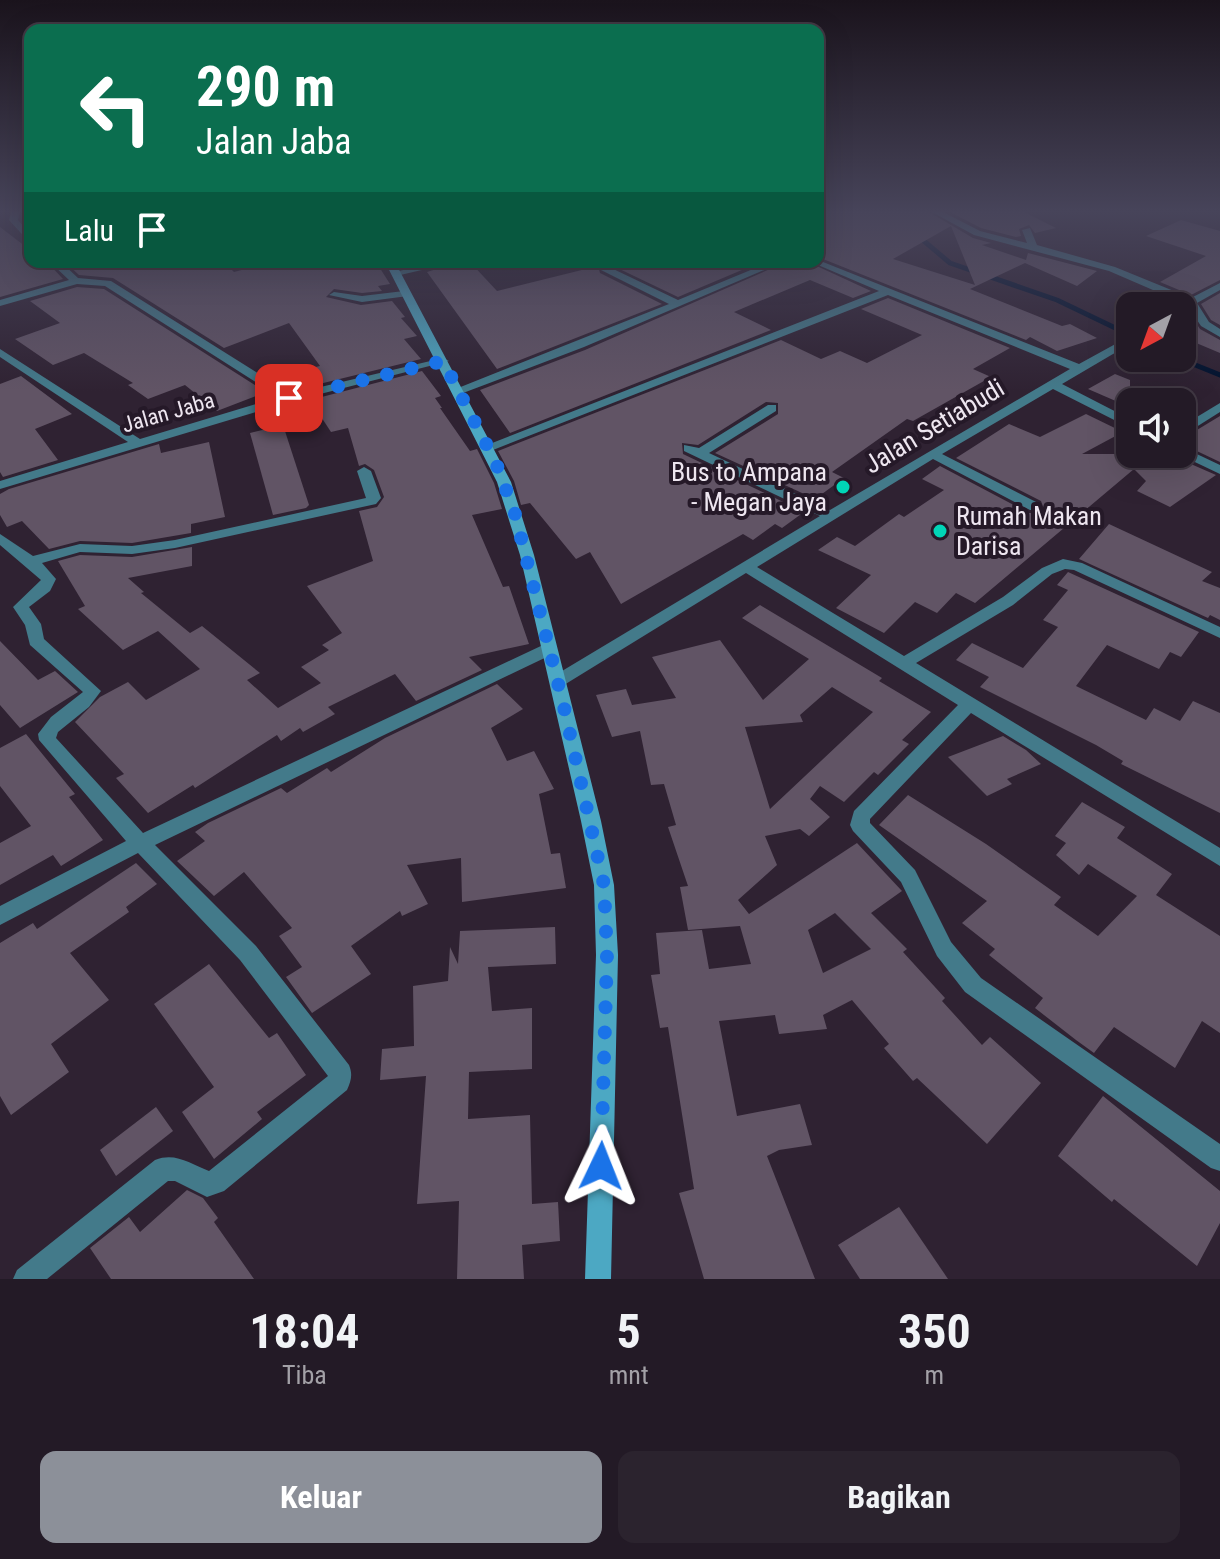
<!DOCTYPE html>
<html lang="id">
<style>
body{margin:0;font-family:"Roboto Condensed",sans-serif;background:#2b232e;color:#f1f3f6;height:100vh;display:flex;flex-direction:column;font-size:30px;white-space:nowrap}
*{box-sizing:border-box;margin:0}
p{font-size:26px;color:#a3a1a7}
.icon{flex:none;width:44px;height:44px;fill:none;stroke:currentColor;stroke-width:2;stroke-linecap:round;stroke-linejoin:round}
.map{position:relative;height:1279px;overflow:hidden}
.sheet{display:flex;flex-direction:column;background:#231a26;flex:1}
.sheet>*{flex:none}
.hud{position:absolute;left:24px;top:24px;width:800px;height:244px;border-radius:16px;box-shadow:0 8px 32px #0002,0 0 0 2px #403843;background:#0b6e4f;color:#fff;overflow:hidden}
.needle{width:52px;rotate:221deg}
.controls{position:absolute;left:1116px;top:292px;display:grid;gap:16px}
.controls a{display:grid;place-items:center;width:80px;height:80px;border-radius:16px;background:#231a26;box-shadow:0 8px 32px #0002,0 0 0 2px #403843;font-size:40px}
.pin{position:absolute;display:grid;place-items:center;width:68px;height:68px;color:#fff;margin:-34px;border-radius:16px;box-shadow:0 4px 12px #0006}
.me{position:absolute;width:88px;margin:-44px;rotate:2deg;stroke-linejoin:round;filter:drop-shadow(0 0 6px #0008)}
.turn{display:flex;align-items:center;gap:28px;height:168px;padding:0 40px;font-size:36px}
.turn .icon{width:104px;height:104px;stroke-width:2.5}
.turn b{display:block;font-size:56px;line-height:68px}
.then{display:flex;align-items:center;height:76px;padding:0 40px;background:#0003;gap:16px;font-size:30px}
.eta{display:flex;justify-content:space-evenly;align-items:center;height:136px;text-align:center}
.eta b{font-size:48px;font-weight:700;line-height:56px}
.button{display:flex;gap:16px;margin-top:auto;padding:16px 40px}
.button a{flex:1;height:92px;border-radius:16px;background:#8c9099;color:#fff;font-size:32px;font-weight:700;line-height:92px;text-align:center}
.button a+a{background:#2b232e;color:#f1f3f6}
.map>svg:first-child{display:block}
</style>
<div class="map">
<svg width="1220" height="1279" viewBox="0 0 1220 1279">
<rect width="100%" height="100%" fill="#2f2232"/>
<g fill="none" stroke-linecap="round" stroke-linejoin="round">
<g stroke="#00122e" stroke-width="5">
<path d="M918,236l32,27 107,37 73,35"/>
<path d="M1178,358l42,17"/>
</g>
</g>
<g fill="#615465" fill-rule="evenodd">
<path d="M818,212h111l44,26 18,5 -9,2 44,15 2,-7 69,18 -20,15 -52,-23 -55,26 92,37 8,-2 27,14 -40,13 -27,-14 -4,3 -208,-83zM951,226l24,59 -82,-26z"/>
<path d="M950,212h74l32,16 -21,5 -6,-8 -10,4 2,7 -5,1 -35,-9z"/>
<path d="M1181,220l39,11v49l-29,15 -31,-13 46,-26 -60,-20z"/>
<path d="M0,227l30,23v12h17l16,17 -63,18z"/>
<path d="M65,262h159l10,10 39,-10h103l14,22 -12,2 4,5 -20,2 -28,-4 -8,8 35,8 31,-4 13,16 -4,1 16,18 -13,3 17,20 -118,29 -9,-16 26,-6 -31,-43 -65,25 -111,-70 -34,-3z"/>
<path d="M459,262h11l27,29 101,-25 2,7 62,31 -165,65 -70,-97z"/>
<path d="M614,262h137l5,2 -78,33 -69,-33z"/>
<path d="M786,262h22l63,29 -18,7 -43,-18 -76,32 37,18 -261,103 -30,-43 105,-40z"/>
<path d="M77,287l27,2 162,103 -49,19 -32,-26 -37,14 -20,-14 5,-2 -49,-30 -31,12 -38,-26 45,-16 -30,-22z"/>
<path d="M1146,290l30,13 -1,3h-56z"/>
<path d="M1220,293v32l-9,-5 -10,-16z"/>
<path d="M888,298l122,50 -37,21 18,8 -78,44 -6,-2 -75,53 12,6 -29,21 -100,-46 63,-39v-11l-12,-1 -68,43 -16,-2 1,11 121,58 -22,16 -7,-4 -22,16 -10,-6 -122,70 -31,-52 -14,7 -46,-56 -9,2 -7,-24 -16,-30 283,-111 40,19 19,-8 27,12 55,-28 -61,-26z"/>
<path d="M1188,311l12,18 20,11v13l-38,-16v-24z"/>
<path d="M422,371l19,25 -6,2 7,10h-2l30,43 7,-2 17,34 8,26 -30,6 31,72 6,-1 20,58 -60,13 13,13 -66,31 -21,-27 -67,33 7,7 -32,18 -3,-4 -19,13 -4,-6 -82,53 -2,-3 -45,28 -32,-35 8,-4 -49,-52 25,-25 28,-15 18,18 54,-31 -42,-38 -35,19 -45,-41 7,-3 -27,-45 22,-6 52,2 60,-10v19l-64,12 16,14 -3,1 49,40 12,-7 58,47 -13,7 31,28 43,-25 -20,-16 28,-17 -7,-5 20,-12 -35,-47 66,-25 -14,-50 18,-4 7,-10 -10,-27 -9,-6 -6,2 -11,-38 -17,4 -21,-32z"/>
<path d="M1115,374l15,6v15l-12,7 -30,-13z"/>
<path d="M21,376l51,38 -37,15 23,31 -55,17 -3,-5v-88z"/>
<path d="M1086,414l37,18 -41,22h86l48,21 -46,32 -33,-16 9,-10 -12,-12 -159,134 -19,-10 -19,20 -22,-11 -31,31 -48,-25 35,-33 -53,-25 19,-13 18,9 44,-32 5,3 40,-27 -22,-11 18,-13 89,47h11l4,-4 -3,-8 -85,-43 53,-34 31,13z"/>
<path d="M1220,416v46l-38,-18v-5z"/>
<path d="M283,425l26,80 -3,3 -33,7 -23,-82z"/>
<path d="M209,442l16,75 -34,7v9l-59,10 -52,-2 -31,8 -27,-28 -15,6 -7,-12v-21l9,-5 150,-45 2,9z"/>
<path d="M1109,524l103,48 -10,9 18,7v32l-10,-5 -2,3 -129,-59z"/>
<path d="M1068,572l131,60 -18,25 -11,-5 -11,17 -52,-24 -31,41 70,34 8,-12 26,13 13,-20 27,12v100l-99,-49 2,-3 -27,-16 -116,-58 9,-10 -33,-17 16,-17 51,25 35,-41 -15,-7 25,-30 -11,-5z"/>
<path d="M760,605l122,73 -3,3 52,31 -29,28 7,4 -31,31 -4,-3 -30,30 -24,-16 -10,13 20,18 -21,19 -9,-7 -35,7 12,29 -39,35 11,14 108,-71 45,48 -31,22 36,36 -4,3 42,46 -3,3 40,44 8,-8 51,46 -54,61 -70,-66 -4,3 -29,-33 5,-4 -37,-44 -29,15 4,14 -48,5 -4,-19 -56,6 18,95 63,-12 12,41 -33,5 -12,6 48,123h-111l-25,-86 15,-4 -26,-162 -8,1 -9,-53 9,-1 -4,-41 46,-3 7,39 42,-5 -11,-38 -52,4 -8,-43 8,-1 -20,-59 8,-2 -12,-41 -13,1 -11,-54 -28,6 -16,-42 30,-6 6,16 44,-7 -24,-41 68,-17 43,60 46,-41 -67,-41zM832,687l41,25 -103,97 -25,-82 58,-5 -3,-7zM835,913l36,36 -48,24 -15,-43z"/>
<path d="M0,641l38,39 17,-9 23,21 -58,36 -20,-23z"/>
<path d="M497,684l26,25 -32,19 16,33 27,-10 20,38 -15,5 12,60 9,-1 6,35 -104,14 -1,-44 -54,7 21,39 -26,12 -2,-5 -49,35 20,28 -59,39 -26,-36 16,-10 -23,-31 13,-8 -48,-56 -30,24 -37,-35 28,-20 -10,-9 13,-9 73,-35 6,5 40,-25 4,4 54,-34z"/>
<path d="M26,734l49,60 -6,3 34,43 -42,26 -8,-11 -53,30v-42l31,-17 -31,-40v-38z"/>
<path d="M1003,736l23,14 15,14 -34,15 5,5 -25,12 -39,-39z"/>
<path d="M908,795l78,49 75,53 -7,8 44,31 39,-40 -49,-32 -9,11 -23,-20 10,-12 -11,-7 27,-34 43,25 -8,11 55,36 -16,21 64,41v97l-18,-12 -27,47 -61,-41 -20,26 -18,-13 -41,-32 8,-10 -54,-43 6,-6 -33,-26 25,-22 -108,-76z"/>
<path d="M136,863l21,21 -31,23 3,5 -59,41 39,47 -58,44 18,28 -58,43 -11,-19v-153l33,-20 4,6z"/>
<path d="M555,927l1,37 -68,3 4,44 40,-3v61l-63,3 -1,47 62,-4 2,89 26,-2 2,39 -38,4 2,34h-67l2,-78 -42,3 9,-128 -46,4 2,-31 32,-3 -1,-60 35,-5 2,-34 8,17 2,-33z"/>
<path d="M209,964l60,74 8,-5 29,42 -49,37 5,7 -48,40 -32,-47 32,-25 -60,-83z"/>
<path d="M1103,1096l117,95v32l-23,43 -83,-67 -2,3 -54,-46z"/>
<path d="M156,1107l17,24 -57,45 -16,-26z"/>
<path d="M187,1190l16,8 15,20 -4,4 40,57h-143l-21,-31 39,-31 11,15z"/>
<path d="M899,1207l49,72h-88l-22,-34z"/>
</g>
<g fill="none" stroke-linecap="round" stroke-linejoin="round">
<g fill="#437a8a" fill-rule="evenodd">
<path d="M11,212h9l-2,8 12,14v9l-21,-23z"/>
<path d="M932,212h11l37,19 47,12 -5,-13 8,-2 7,17 78,22 76,31 29,-15v7l-23,13 12,19 11,7v8l-19,-11 -12,-18 -7,2v-4h-4l5,-3 -74,-32 -135,-36z"/>
<path d="M818,260l261,104 51,-28v8l-68,40 68,35v9l-77,-39 -111,65 98,50 2,3 -2,3h-10l-97,-51 -176,108 147,89 99,-59 39,-29 21,-9 19,4 138,64v11l-146,-68 -9,-1 -13,5 -39,31 -97,58 304,185v18l-249,-153 -101,106v4l45,47 36,72 30,36 239,166v27l-9,-3 -246,-176 -28,-36 -36,-74 -48,-51 -3,-6 4,-14 104,-106 -212,-132 -182,112h-12l-2,-4 2,-4 268,-161 -136,-65v-6l15,3 69,-43h8v6l-67,42 121,57 240,-141 -182,-74 -395,155h-10l-1,-3 397,-156 -68,-29h7z"/>
<path d="M50,262h11l17,16 33,3 180,113 152,-36 6,3 -156,40 -293,88v-8l128,-39 -128,-85v-8l140,90 139,-42 -174,-111 -28,-2 -77,22v-6l69,-20z"/>
<path d="M436,262h20l-60,14 -5,-3z"/>
<path d="M770,262h13l-199,85 -121,46h-8l-2,-3 216,-86 -68,-34v-4h6l71,34z"/>
<path d="M404,291l4,1v4l-46,6 -33,-7 5,-3 28,4z"/>
<path d="M1220,403v9l-38,24v-10z"/>
<path d="M1182,447l38,18v9l-42,-20h4z"/>
<path d="M364,467l7,4 10,27 -5,6 -201,44 -43,6 -52,-2 -38,11 14,16 -6,12 -21,16 12,17 3,15 57,52 -12,16 -31,25 -2,6 87,95 400,-188h12l2,4 -2,4 -400,192 101,101 93,119c4,10 2,16 -2,25l-123,101 -17,6 -32,-16h-7l-121,98h-34l4,-9 138,-110c21,-8 35,4 54,11l119,-95 -88,-116 -102,-107 -138,72v-19l126,-65 -87,-101 -1,-6 13,-17 32,-25 -53,-47 -5,-20 -12,-18 28,-27 -41,-35v-11l33,22 47,-12 52,2 43,-6 191,-42 -9,-27z"/>
</g>
<path fill="#4ca8c3" fill-rule="evenodd" d="M385,262h10l116,220 23,73 67,266 13,64 4,70 -7,324h-26l11,-324 -2,-70 -13,-64 -61,-266 -23,-73z"/>
</g>
<linearGradient id="sky" x2="0" y2="1"><stop stop-color="#1a131c"/><stop offset="0.54" stop-color="#47445a"/><stop offset="1" stop-color="#47445a" stop-opacity="0"/></linearGradient>
<rect width="1220" height="391" fill="url(#sky)"/>
<g fill="none" stroke-linecap="round" stroke-linejoin="round">
<path stroke="#1a73e8" stroke-width="14" stroke-dasharray="0 25.2" d="M289,398l154,-37 53,102 19,51 48,189 41,182 3,70 -6,211"/>
</g>
<g fill="#01d5b7" stroke="#251928" stroke-width="3">
<circle cx="843" cy="487" r="8"/>
<circle cx="940" cy="531" r="8"/>
</g>
<g text-anchor="middle" stroke-width="8" stroke-linejoin="round" paint-order="stroke">
<g font-size="22" fill="#eee6f0" stroke="#251928">
<text transform="translate(168 412) rotate(-16)" y="8">Jalan Jaba</text>
</g>
<g font-size="26" fill="#eee6f0" stroke="#251928">
<text transform="translate(934 426) rotate(-31)" y="9">Jalan Setiabudi</text>
</g>
<g font-size="26" fill="#eee6f0" stroke="#251928" text-anchor="end">
<text x="827" y="481">Bus to Ampana<tspan x="827" dy="30">- Megan Jaya</tspan></text>
<text x="956" y="525" text-anchor="start">Rumah Makan<tspan x="956" dy="30">Darisa</tspan></text>
</g>
</g>
</svg>
<div class="controls">
<a><svg class="needle" viewBox="-14 -14 28 28"><path d="M0-13l5 13h-10z" fill="#e53935"/><path d="M0 13l5-13h-10z" fill="#a3a1a7"/></svg></a>
<a><svg class="icon" aria-label="sound" viewBox="0 0 24 24"><path d="M4 9h4l5-4v14l-5-4H4zM17 9q2 3 0 6"/></svg></a>
</div>
<div class="pin" style="left:289px;top:398px;background:#d93025"><svg class="icon" aria-label="arrive" viewBox="0 0 24 24"><path d="M6 21V4h12l-3 4 3 4H6"/></svg></div>
<svg class="me" style="left:601px;top:1166px" viewBox="-20 -20 40 40"><path d="M0-17L14 15 0 8-14 15z" fill="#1a73e8" stroke="#fff" stroke-width="4"/></svg>
<div class="hud">
<div class="turn"><svg class="icon" aria-label="left" viewBox="0 0 24 24"><path d="M17 20v-9H6M10 6l-5 5 5 5"/></svg><div><b>290 m</b>Jalan Jaba</div></div>
<div class="then">Lalu<svg class="icon" aria-label="arrive" viewBox="0 0 24 24"><path d="M6 21V4h12l-3 4 3 4H6"/></svg></div>
</div>
</div>
<section class="sheet">
<div class="eta">
<div><b>18:04</b><p>Tiba</p></div>
<div><b>5</b><p>mnt</p></div>
<div><b>350</b><p>m</p></div>
</div>
<div class="button"><a>Keluar</a><a>Bagikan</a></div>
</section>
